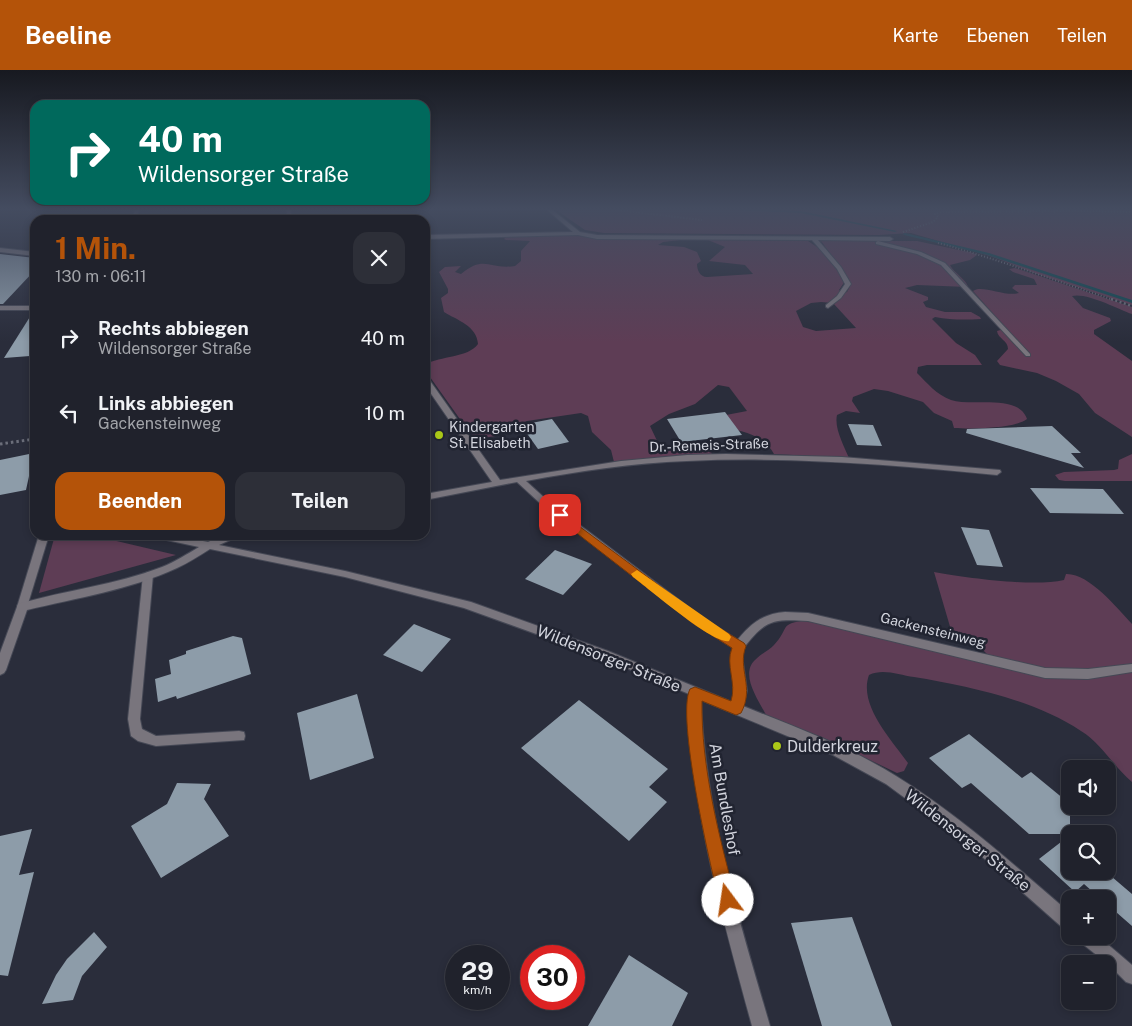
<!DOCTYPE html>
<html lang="de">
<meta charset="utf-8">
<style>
body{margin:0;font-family:"Public Sans",sans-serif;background:#2d2f38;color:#f1f3f6;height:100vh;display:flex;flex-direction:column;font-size:19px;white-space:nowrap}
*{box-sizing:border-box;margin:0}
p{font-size:16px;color:#a2a4a9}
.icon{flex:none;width:28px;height:28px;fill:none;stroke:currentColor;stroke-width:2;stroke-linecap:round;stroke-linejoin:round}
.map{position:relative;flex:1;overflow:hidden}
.panel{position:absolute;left:30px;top:145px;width:400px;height:325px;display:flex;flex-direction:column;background:#20222c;border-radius:15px;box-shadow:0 2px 8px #0003,0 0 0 1px #3d3f48}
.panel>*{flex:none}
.top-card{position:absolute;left:30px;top:30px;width:400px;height:105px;border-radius:15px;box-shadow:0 2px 8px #0003,0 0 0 1px #3d3f48;background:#00695c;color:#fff;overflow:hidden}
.fabs{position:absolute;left:1061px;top:690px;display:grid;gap:10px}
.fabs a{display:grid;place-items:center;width:55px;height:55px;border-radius:10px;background:#20222c;box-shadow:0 2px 8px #0003,0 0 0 1px #3d3f48;font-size:25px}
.speed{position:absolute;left:445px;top:875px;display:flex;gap:10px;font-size:25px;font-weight:700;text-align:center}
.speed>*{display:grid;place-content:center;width:65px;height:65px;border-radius:50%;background:#20222c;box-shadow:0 2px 8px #0003,0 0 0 1px #3d3f48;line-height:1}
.speed small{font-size:12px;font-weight:400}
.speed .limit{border:8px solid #d22;background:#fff;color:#111}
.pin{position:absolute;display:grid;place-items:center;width:42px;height:42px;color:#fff;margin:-21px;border-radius:10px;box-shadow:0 2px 8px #0006}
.me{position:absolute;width:55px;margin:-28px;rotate:346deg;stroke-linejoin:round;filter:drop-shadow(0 0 4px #0008)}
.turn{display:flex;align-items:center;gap:18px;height:105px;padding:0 25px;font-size:22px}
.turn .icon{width:65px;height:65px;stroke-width:2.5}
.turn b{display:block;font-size:35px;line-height:42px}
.round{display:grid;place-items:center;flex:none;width:52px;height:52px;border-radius:15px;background:#2d2f38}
.summary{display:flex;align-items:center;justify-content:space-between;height:85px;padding:0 25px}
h1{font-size:30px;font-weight:700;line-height:38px;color:#b45309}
.cta{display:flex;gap:10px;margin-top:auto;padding:10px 25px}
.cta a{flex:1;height:58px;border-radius:15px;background:#b45309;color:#fff;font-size:20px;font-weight:700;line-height:58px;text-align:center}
.cta a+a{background:#2d2f38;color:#f1f3f6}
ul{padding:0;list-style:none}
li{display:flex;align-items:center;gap:15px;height:75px;padding:0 25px}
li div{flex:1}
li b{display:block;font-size:19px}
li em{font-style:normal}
header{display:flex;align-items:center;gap:30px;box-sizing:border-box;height:70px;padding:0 25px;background:#b45309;color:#fff}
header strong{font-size:24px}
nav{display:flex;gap:28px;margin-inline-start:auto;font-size:18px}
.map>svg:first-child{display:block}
</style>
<header>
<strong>Beeline</strong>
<nav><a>Karte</a><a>Ebenen</a><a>Teilen</a></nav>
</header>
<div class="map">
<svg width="1132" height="956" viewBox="0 0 1132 956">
<rect width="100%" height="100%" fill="#2a2d3b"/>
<g fill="#5e3d55" fill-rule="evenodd">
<path d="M556,138h529l47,2v95l-98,-32 -41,-16 -82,-24 -32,2 -275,-2 -19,-3 -29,-20z"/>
<path d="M566,165l52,4h71l-26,3 -5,3 26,2 13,5 4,9 -4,3c0,6 3,13 10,13l46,-3 -8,-9 -36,-4 16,-14 -17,-7 100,1 15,10 22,30 -6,9 3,3 5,-1 4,-8 -3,-6 -27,-37h96l56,12 4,2 -7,5 -20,5c4,8 16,14 18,22l-51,-2 -12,3 23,9v3l-5,2 3,5 19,5h26l9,5 1,2c-17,1 -30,1 -46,-2l-3,2 24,24 19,12 7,10h-55l-9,2 -1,6c10,10 20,22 34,27 22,7 67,-7 76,19 -13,10 -56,10 -73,9l-2,-7 -18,-8 -11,-11 -35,-11 -14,-2 -21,8 -1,4 8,12 -14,-2 -9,4c-3,13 7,31 12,43l-75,-4c-10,-18 -27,-22 -47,-26l-1,-13 21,-4 -18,-24 -11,-2 -23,19 -26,10 -19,12 10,21c16,5 35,-6 51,4l1,4 -98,7 -3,-12 -19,-18 -4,-16 -7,-3 -54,8 -10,3 -21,12 -15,2 -8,-3 -6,-6 -42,-59 1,-6c14,-8 42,-6 52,-20 -1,-18 -21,-24 -34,-32l-3,-14 7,-5v-4l-9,-17 6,-5 16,-1 -6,6 6,2c24,-20 28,-4 54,-8l6,-5v-10l9,-10 -24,-1 -2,-1 2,-2zM821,232l12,1 23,25 -40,3 -13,-4 -7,-16 15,-8z"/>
<path d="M1015,198l117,39v7c-14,-5 -46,-22 -60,-18l11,12 27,10 1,3 -17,9v4l38,27v76l-37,-24 -16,-19 -23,-13 -19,-8 -37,-8 -3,-4 11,-12c0,-9 -10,-10 -11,-18l7,-2v-3l-31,-35c8,-7 32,6 46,2l-7,-5 3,-3h22l-3,-6 -21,-7 -4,-3z"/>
<path d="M1132,384v27h-67l-6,-1 -4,-5 9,-3 50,-2 4,-1 1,-9z"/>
<path d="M55,465h36l85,20 -137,38z"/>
<path d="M934,502c33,6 99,15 130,8l2,-6c23,-1 51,34 66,50v158c-19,-16 -30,-38 -51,-51 -46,-31 -113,-45 -167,-54 -15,-2 -31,-9 -45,-2 -11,30 23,65 39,88l-4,8 -7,2 -73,-35 -57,-21c-7,-15 -28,-42 -12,-57 6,-6 13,-9 19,-15 17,-18 3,-21 34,-25l181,36 -9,-9 -29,-17z"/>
</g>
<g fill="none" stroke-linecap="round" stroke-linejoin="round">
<g fill="#134b55" fill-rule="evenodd">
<path d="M709,138l92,3 96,20 -2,1 -94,-19 -90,-4z"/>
<path d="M905,163l84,20 143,47v3l-145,-48 -83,-20 -1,-1z"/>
</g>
</g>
<g fill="#8d9ca9">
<path d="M0,184l35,4v12l-32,34h-3z"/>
<path d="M33,242h2v37l-5,7 -26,2z"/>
<path d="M725,342l17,23 -61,7 -14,-23z"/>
<path d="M552,349l17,23 -31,7 -17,-24z"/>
<path d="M848,354l25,1 9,21 -25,-1z"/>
<path d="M1052,356l29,27h-10l13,15 -118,-35 1,-4z"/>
<path d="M34,383l-8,37 -26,5v-35z"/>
<path d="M1030,418l73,1 21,25 -74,-1z"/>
<path d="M961,457l28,3 14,37 -26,-2z"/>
<path d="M555,480l37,14 -29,31 -38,-16z"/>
<path d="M414,554l37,15 -29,33 -39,-17z"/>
<path d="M233,566l9,2 9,36 -74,25 -1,-3 -18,6 -3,-23 16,-5 -2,-14 17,-6v-3z"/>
<path d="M357,624l17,64 -64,22 -13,-67z"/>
<path d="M579,630l89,69 -19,18 18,15 -38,39 -108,-93z"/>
<path d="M969,664l53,44 9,-6 39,32v30h-41l-58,-51 -9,5 -33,-30z"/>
<path d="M177,713l34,1 -7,15 25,37 -68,42 -30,-52 36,-22z"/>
<path d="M32,759l-13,46 15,-3 -26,104 -8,-1v-139z"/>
<path d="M1070,765v36h35l27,23v32l-24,-21v-6h-7l-17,-15 -9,8 -36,-33z"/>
<path d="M852,847l40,109h-70l-31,-103z"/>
<path d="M94,862l13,15 -25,29 -9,24 -31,4 14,-29 11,-16z"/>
<path d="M629,885l59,38 -16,33h-84z"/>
</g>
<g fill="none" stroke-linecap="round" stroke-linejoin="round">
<g stroke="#454855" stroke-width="2">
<g id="service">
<path d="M286,138h4l2,12h-4z"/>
<path d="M545,138h5l30,24 17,3 293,2 3,2 -3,2 -72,-1 23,27 10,17 -10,14 -13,10 -2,-1v-2l11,-9 8,-12 -8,-15 -25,-29 -215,-1 -19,-4 -153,4v-4l148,-3z"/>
<path d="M878,171l43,11 24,11 85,91v2h-4l-85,-91 -24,-11 -41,-10v-2z"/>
<path d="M0,178l35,4v4l-35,-4z"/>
<rect x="0" y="236" width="35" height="4"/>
<path d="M39,465h10l-22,72 -1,3h-8l-1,-3z"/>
<path d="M148,502l5,3 -13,144 2,10 14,7 83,-5 5,1 1,4 -1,4 -88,6 -18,-5 -7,-5 -3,-17 15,-144z"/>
<path d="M785,542l23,1 237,55 43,1 44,-5v8l-44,7 -43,-1 -237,-57c-36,-2 -43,-1 -65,28h-8l-2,-3 2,-3c14,-18 26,-29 50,-31z"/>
</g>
</g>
<g stroke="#454855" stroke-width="2">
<g id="minor">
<path d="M136,138h4l-5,12h-4z"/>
<path d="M425,308h3l72,102 121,-19 66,-6 39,-1 116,3 158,13 1,2 -4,3c-103,-10 -206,-19 -310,-14 -54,2 -107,10 -161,20l22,20 155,117 40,25 2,3 -3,9 5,36 -4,15c52,21 105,40 153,70 63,39 118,89 174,137v18l-6,-2 -94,-83 -84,-62 -53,-29 -132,-55c4,112 38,219 69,326h-18c-30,-111 -61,-216 -63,-332l-89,-37 -136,-49 -119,-31 -135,-28c-11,7 -22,14 -33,19 -48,22 -100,30 -150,42l-21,60 -2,3 -4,2v-22l18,-49c48,-14 97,-19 144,-37 13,-5 25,-13 37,-20l-42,-9 -5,-3h20l36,7 16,-7h15l-2,2 -18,8 126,26 126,31 137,49 124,51c5,-20 -5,-37 1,-54l-38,-24 -153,-119 -25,-23 -92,18v-6l67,-12 -67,-97z"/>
<path d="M1078,866h20l34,29v19l-6,-2 -18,-18 -28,-22z"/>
</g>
</g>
<g stroke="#6b6e7a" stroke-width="2" stroke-dasharray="1 2" stroke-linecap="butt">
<path d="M600,138l102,12"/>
<path d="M1081,141l51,1"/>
<path d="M903,162l30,-10 5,-5 -3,-3 7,-2 141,-1"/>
<path d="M938,173c60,16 117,38 176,57"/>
</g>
<path stroke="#6b6e7a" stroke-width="2.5" stroke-dasharray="2 2.5" stroke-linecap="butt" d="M1111,229l21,7"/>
<path stroke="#6b6e7a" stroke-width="3" stroke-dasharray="2.5 3" stroke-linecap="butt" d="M0,374l35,-5"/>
<use href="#service" fill="#79757d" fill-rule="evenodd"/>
<use href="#minor" fill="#79757d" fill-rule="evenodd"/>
</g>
<linearGradient id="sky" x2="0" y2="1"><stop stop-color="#171920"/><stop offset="0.51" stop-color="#444c60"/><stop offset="1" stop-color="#444c60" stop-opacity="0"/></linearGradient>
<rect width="1132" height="272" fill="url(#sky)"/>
<path fill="#b45309" stroke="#753606" d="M560,442l143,106 41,25 2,3c-9,23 9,41 -5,67l-5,2 -34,-14c-1,66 17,135 34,199l-2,6 -6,3 -7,-3 -2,-6c-9,-35 -43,-184 -29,-211l5,-2 36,14c6,-18 -6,-36 1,-53l-38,-24 -138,-107v-4z"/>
<path fill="#f59e0b" d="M637,500l92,64 2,3 -2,4c-15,4 -81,-53 -96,-64l-2,-3z"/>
<g fill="#aac718" stroke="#212431" stroke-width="2">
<circle cx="439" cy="365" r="5"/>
<circle cx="777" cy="676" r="5"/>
</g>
<g text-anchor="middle" stroke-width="5" stroke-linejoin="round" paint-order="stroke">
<g font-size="14" fill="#d2d4dd" stroke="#212431" text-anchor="start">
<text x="449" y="362">Kindergarten<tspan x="449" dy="16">St. Elisabeth</tspan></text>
</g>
<g font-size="14" fill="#d2d4dd" stroke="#212431">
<text transform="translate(709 375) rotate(-2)" y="5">Dr.-Remeis-Straße</text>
<text transform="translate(933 560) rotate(14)" y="5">Gackensteinweg</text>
</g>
<g font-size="16" fill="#d2d4dd" stroke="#212431">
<text transform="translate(609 588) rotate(22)" y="6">Wildensorger Straße</text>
<text transform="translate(725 729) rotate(80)" y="6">Am Bundleshof</text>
<text transform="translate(968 770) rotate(38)" y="6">Wildensorger Straße</text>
</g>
<g font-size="16" fill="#d2d4dd" stroke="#212431" text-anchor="start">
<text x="787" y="682">Dulderkreuz</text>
</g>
</g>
</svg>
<div class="fabs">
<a><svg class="icon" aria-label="sound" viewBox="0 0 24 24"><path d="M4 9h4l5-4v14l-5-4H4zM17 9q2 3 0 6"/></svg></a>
<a><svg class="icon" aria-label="search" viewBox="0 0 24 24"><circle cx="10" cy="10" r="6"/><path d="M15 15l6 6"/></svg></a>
<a>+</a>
<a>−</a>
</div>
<div class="speed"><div>29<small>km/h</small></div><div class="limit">30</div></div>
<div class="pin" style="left:560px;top:445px;background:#d93025"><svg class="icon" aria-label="arrive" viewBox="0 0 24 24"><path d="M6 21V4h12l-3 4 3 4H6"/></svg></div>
<svg class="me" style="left:728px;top:830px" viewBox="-20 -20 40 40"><circle r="19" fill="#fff"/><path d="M0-13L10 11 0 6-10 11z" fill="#b45309"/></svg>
<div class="top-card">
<div class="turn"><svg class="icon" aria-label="right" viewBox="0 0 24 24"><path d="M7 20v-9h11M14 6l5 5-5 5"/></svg><div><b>40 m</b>Wildensorger Straße</div></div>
</div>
<section class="panel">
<div class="summary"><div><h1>1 Min.</h1><p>130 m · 06:11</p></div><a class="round"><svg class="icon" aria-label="close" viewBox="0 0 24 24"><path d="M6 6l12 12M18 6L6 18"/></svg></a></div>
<ul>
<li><svg class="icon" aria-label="right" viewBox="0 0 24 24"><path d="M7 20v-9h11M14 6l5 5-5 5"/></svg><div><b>Rechts abbiegen</b><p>Wildensorger Straße</p></div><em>40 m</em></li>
<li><svg class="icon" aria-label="left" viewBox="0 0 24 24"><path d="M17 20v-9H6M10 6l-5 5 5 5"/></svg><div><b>Links abbiegen</b><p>Gackensteinweg</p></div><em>10 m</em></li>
</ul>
<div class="cta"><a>Beenden</a><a>Teilen</a></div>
</section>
</div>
